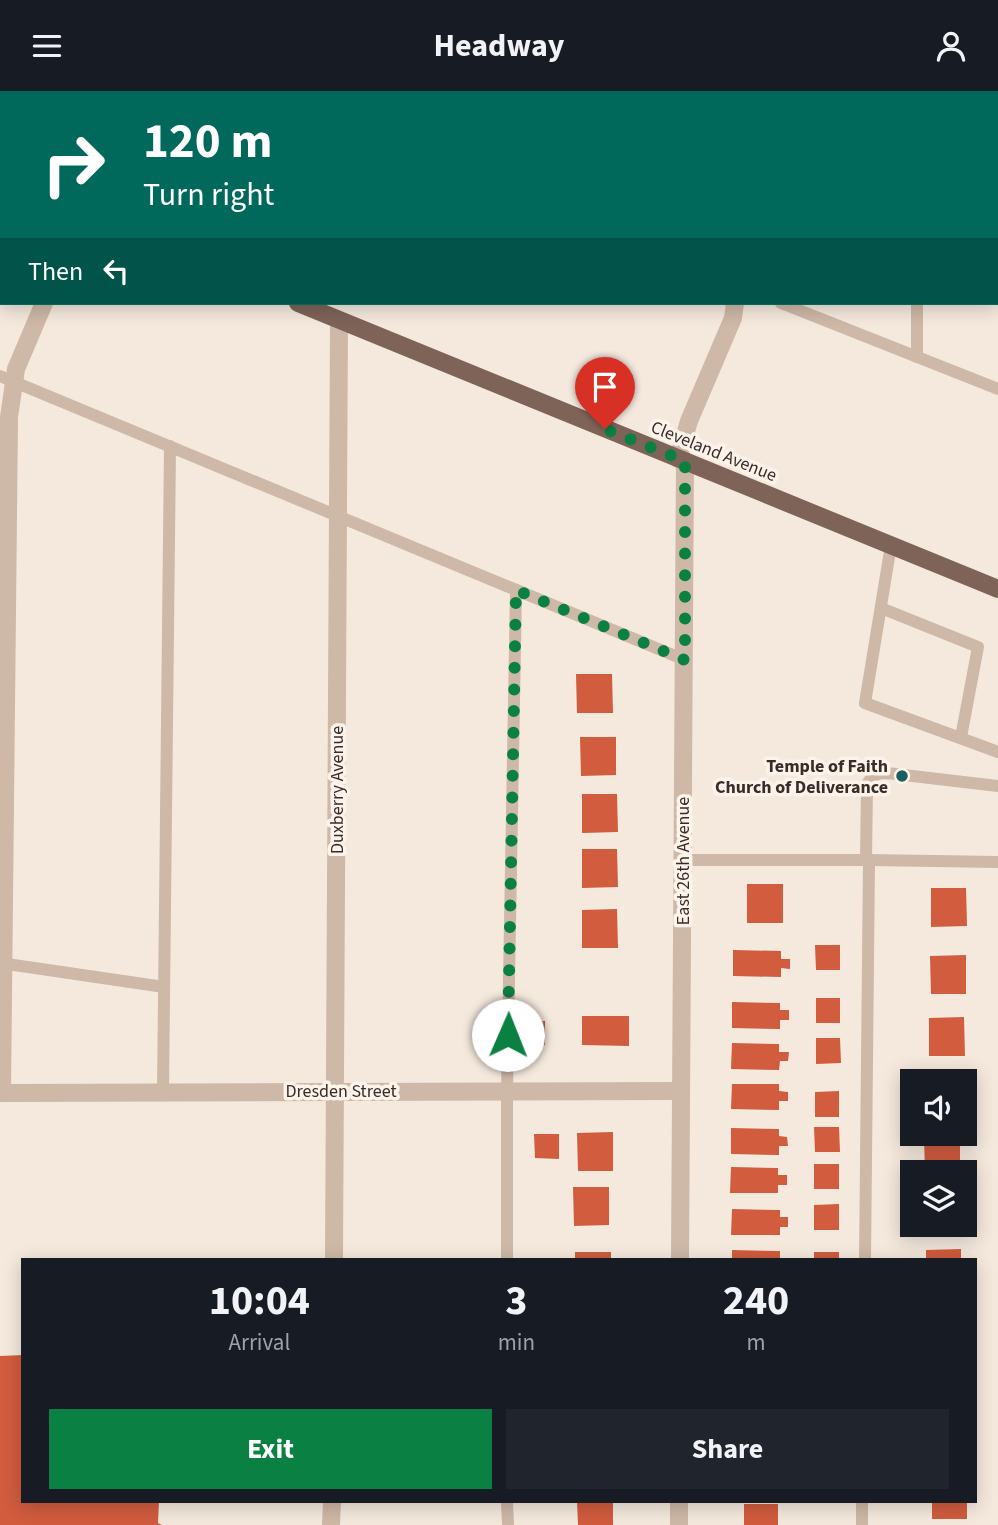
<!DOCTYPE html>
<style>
body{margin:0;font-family:"Source Sans 3",sans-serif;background:#20242c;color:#f1f3f6;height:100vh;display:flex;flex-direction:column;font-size:26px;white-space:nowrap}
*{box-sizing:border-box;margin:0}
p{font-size:23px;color:#9ea1a6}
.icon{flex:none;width:38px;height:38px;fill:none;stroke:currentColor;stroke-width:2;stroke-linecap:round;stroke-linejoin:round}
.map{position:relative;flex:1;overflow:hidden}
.panel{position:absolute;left:21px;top:1167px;width:956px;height:245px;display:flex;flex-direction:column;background:#171b24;border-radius:0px;box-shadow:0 4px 18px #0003}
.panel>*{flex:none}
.guide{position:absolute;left:0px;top:0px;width:999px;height:214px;box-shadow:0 4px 18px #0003;background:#00695c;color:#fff;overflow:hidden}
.tools{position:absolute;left:900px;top:978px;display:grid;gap:14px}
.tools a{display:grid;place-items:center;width:77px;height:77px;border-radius:0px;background:#171b24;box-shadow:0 4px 18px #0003;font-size:35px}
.pin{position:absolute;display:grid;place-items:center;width:60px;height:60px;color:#fff;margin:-72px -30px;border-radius:50% 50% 50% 0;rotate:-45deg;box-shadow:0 0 7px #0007}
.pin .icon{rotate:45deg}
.me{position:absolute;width:77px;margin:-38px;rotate:1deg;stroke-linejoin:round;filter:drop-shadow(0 0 5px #0008)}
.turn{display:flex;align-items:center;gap:24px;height:147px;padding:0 28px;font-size:32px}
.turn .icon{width:91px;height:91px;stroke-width:2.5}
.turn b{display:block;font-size:49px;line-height:60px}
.then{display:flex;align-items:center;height:66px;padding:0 28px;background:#0003;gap:14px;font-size:26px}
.eta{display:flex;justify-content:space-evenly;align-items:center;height:119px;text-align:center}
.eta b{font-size:42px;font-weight:700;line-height:49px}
.button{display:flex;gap:14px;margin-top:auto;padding:14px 28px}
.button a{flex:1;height:80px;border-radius:0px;background:#0b8043;color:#fff;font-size:28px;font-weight:700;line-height:80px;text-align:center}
.button a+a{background:#20242c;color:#f1f3f6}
header{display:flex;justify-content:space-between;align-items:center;height:91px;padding:0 28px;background:#171b24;font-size:32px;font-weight:700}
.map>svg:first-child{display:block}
</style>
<header><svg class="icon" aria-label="menu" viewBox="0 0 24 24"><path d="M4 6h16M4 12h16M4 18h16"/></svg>Headway<svg class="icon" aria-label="person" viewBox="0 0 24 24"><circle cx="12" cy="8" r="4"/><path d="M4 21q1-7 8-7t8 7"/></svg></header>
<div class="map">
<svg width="998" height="1434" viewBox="0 0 998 1434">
<rect width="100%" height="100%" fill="#f5e9dd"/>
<g fill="#d15c3e">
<path d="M576,583h36l1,39h-36z"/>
<path d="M580,646h36v38l-35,1z"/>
<path d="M582,703h35l1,38 -36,1z"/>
<path d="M582,758h35l1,38 -36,1z"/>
<rect x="747" y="793" width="36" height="39"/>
<path d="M931,797h35l1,38 -36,1z"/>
<path d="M617,818l1,39h-36v-38z"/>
<path d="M815,854h25v25h-24z"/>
<path d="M733,859l48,1v8h9v10l-9,-1v9l-48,-1z"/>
<path d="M966,864v39h-35l-1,-38z"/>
<rect x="816" y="907" width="24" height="25"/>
<path d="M732,911l48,1v7h9v10h-9v9l-48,-1z"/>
<path d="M582,925h47v30l-47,-1z"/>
<path d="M964,926l1,39h-36v-38z"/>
<path d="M521,930h24v24h-25z"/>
<path d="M816,947h24l1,25 -25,1z"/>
<path d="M732,952l47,1v8h10l-1,9h-8l-1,9 -48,-1z"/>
<rect x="929" y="985" width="35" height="5"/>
<path d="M732,993h47v7l9,1v9h-9v9l-48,-1z"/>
<path d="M839,1000v26h-24v-25z"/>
<path d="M814,1036h25l1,25h-25z"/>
<path d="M731,1037l48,1v7l8,1 1,9h-9v9l-48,-1z"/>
<path d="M613,1041v39h-35l-1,-38z"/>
<path d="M534,1043h25v25l-24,-1z"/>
<path d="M960,1045v37h-35l-1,-36z"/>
<rect x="814" y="1073" width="25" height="25"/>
<path d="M731,1076l47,1v7h9v10h-9v8h-48z"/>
<path d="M573,1096h36v38l-35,1z"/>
<path d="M839,1113v26h-25v-25z"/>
<path d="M732,1118l48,1v7h8v10h-8v8h-49z"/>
<path d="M924,1134h35v5l-35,1z"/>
<path d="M961,1158v11h-35v-10z"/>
<path d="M732,1159l48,1v9h-48z"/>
<rect x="575" y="1161" width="36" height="8"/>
<rect x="814" y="1161" width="25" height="8"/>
<path d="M23,1264v146h136l-1,22 4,2h-162v-169z"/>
<path d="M577,1410h36v24h-35z"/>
<rect x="932" y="1410" width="35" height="18"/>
<rect x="744" y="1413" width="34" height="21"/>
</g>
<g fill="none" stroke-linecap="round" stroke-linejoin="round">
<g stroke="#ceb8a7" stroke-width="12">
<path d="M260,0l4,2"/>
<path d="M916,0v2"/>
<path d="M559,2v-2"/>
<path d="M781,212l217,86"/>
<path d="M917,212v54"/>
<path d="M0,285l685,284"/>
<path d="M891,454l-26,158 133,49"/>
<path d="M881,517l97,39 -17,90"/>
<path d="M683,769h186l129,2"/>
<path d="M866,769l1,-76c6,-9 10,-11 20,-11l111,13"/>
<path d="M0,872l164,24"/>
<path d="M163,1001l7,-646"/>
<path d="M507,1169v-169l9,-501"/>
<path d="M865,1169l4,-400"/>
<path d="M507,1410l1,24"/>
<path d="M862,1434v-24"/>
</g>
<g stroke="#ceb8a7" stroke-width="18">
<path d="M0,1l1,-1"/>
<path d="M389,2v-2"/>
<path d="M741,2v-2"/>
<path d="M678,368l11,-38 44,-103 2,-15"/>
<path d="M0,1002l681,-2"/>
<path d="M2,1002l7,-676 7,-48 28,-66"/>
<path d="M334,1169l5,-940"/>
<path d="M680,1169l5,-799"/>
<path d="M331,1434l1,-24"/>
<path d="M679,1434v-24"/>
</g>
<g stroke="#7e6358" stroke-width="18">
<path d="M0,90h2"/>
<path d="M298,212l700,286"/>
</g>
</g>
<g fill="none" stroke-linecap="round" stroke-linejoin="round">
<path stroke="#0b8043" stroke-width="12" stroke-dasharray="0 21.6" d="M508,944l8,-445 169,70v-199l-80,-32"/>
</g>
<circle fill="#195e60" stroke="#fcf3ea" stroke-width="2.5" cx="902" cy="685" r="7"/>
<g text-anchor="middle" stroke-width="7" stroke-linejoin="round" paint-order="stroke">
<g font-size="18" fill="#3a2d28" stroke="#fcf3ea">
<text transform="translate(714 360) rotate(22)" y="6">Cleveland Avenue</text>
<text transform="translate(337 699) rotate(-90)" y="6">Duxberry Avenue</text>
<text transform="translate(683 770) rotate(-90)" y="6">East 26th Avenue</text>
<text x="341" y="1006">Dresden Street</text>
</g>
<g font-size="18" font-weight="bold" fill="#3a2d28" stroke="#fcf3ea" text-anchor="end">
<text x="888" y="681">Temple of Faith<tspan x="888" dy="21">Church of Deliverance</tspan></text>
</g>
</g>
</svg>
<div class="tools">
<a><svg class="icon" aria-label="sound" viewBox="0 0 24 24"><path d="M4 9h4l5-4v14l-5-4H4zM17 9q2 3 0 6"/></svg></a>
<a><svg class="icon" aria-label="layers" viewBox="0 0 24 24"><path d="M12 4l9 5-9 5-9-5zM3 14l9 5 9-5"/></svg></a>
</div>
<div class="pin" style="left:605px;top:338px;background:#d93025"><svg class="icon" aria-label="arrive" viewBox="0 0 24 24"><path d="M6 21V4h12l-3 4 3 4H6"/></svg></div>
<svg class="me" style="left:508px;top:944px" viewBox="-20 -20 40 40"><circle r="19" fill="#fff"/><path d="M0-13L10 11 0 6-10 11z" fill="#0b8043"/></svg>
<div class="guide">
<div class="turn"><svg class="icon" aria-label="right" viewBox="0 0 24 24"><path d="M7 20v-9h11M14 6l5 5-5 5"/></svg><div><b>120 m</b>Turn right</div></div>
<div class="then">Then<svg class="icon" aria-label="left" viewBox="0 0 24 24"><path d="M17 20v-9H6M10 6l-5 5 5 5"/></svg></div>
</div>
<section class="panel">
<div class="eta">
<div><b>10:04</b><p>Arrival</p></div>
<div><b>3</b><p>min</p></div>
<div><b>240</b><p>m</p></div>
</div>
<div class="button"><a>Exit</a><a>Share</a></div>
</section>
</div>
